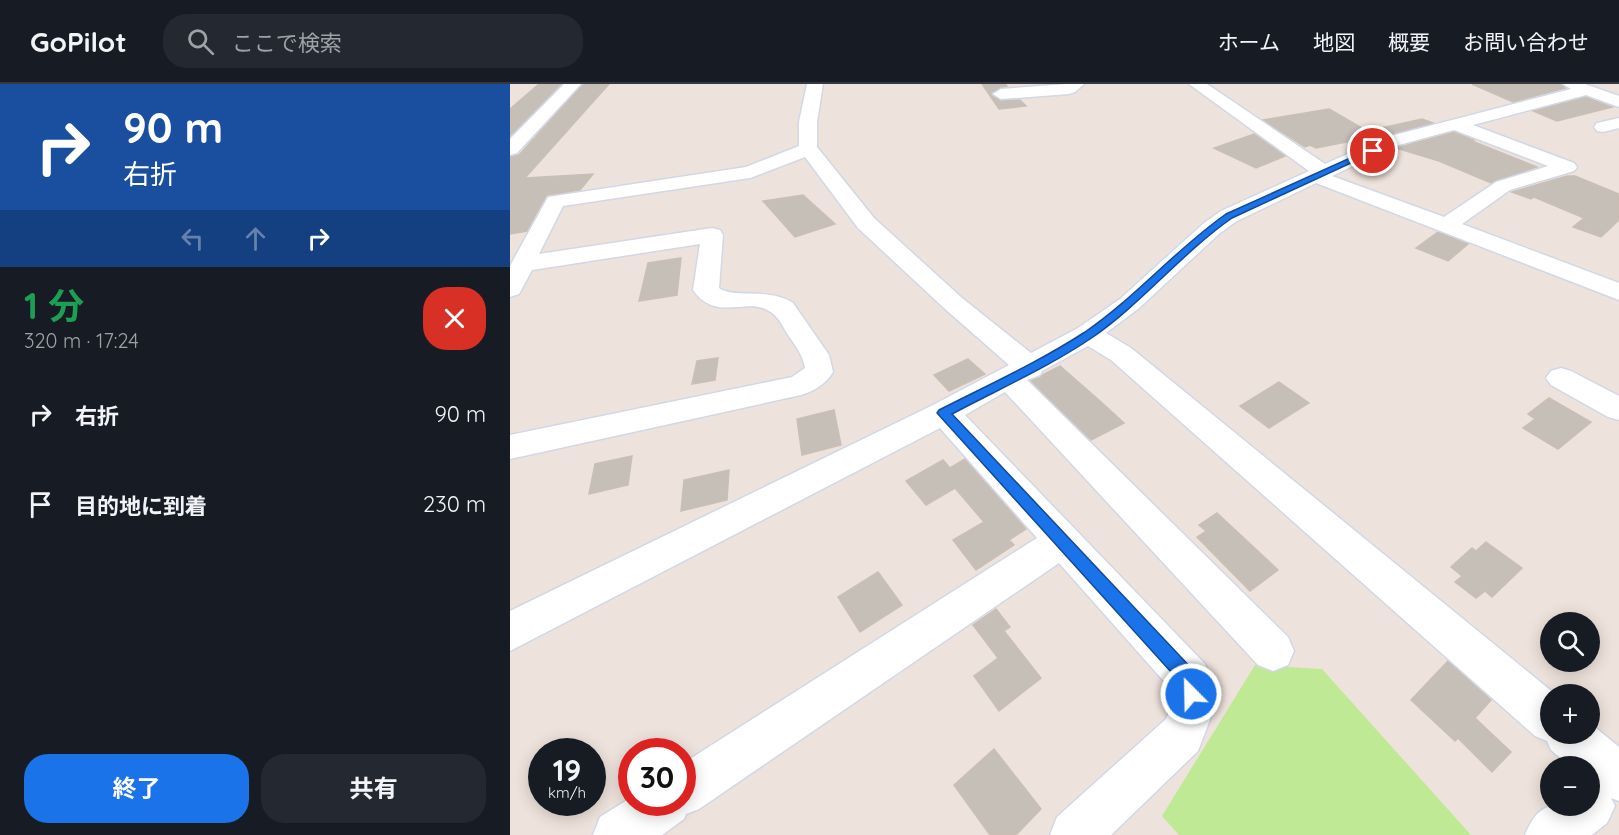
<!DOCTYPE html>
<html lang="ja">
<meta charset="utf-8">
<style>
body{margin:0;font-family:Quicksand,"Noto Sans JP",sans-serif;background:#242831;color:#f1f3f6;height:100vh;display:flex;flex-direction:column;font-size:22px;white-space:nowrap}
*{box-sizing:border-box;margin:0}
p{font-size:20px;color:#9ea1a6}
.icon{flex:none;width:33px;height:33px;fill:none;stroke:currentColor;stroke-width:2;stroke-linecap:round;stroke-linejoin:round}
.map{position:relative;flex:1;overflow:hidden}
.drawer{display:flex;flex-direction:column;background:#171b24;width:510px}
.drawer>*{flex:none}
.guide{background:#1a4fa0;color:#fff;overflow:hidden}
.tools{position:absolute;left:1030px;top:528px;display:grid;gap:12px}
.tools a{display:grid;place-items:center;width:60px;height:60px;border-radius:50%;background:#171b24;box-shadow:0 3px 15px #0003;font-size:30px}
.speed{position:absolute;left:18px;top:654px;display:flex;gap:12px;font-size:30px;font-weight:700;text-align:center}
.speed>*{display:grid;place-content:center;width:78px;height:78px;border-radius:50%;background:#171b24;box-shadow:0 3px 15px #0003;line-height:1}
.speed small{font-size:15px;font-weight:400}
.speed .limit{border:9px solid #d22;background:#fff;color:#111}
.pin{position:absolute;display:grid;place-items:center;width:51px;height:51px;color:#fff;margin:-26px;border:3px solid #fff;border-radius:50%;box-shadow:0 2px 6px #0007}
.me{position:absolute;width:66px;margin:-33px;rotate:337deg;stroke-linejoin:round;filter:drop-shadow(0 0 4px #0008)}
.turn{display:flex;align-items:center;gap:21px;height:126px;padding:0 24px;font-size:27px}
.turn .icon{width:78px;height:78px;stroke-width:2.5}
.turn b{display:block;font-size:42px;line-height:51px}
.lanes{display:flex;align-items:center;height:57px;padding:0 24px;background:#0003;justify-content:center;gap:30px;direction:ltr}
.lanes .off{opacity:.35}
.round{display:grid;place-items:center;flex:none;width:63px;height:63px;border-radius:24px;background:#242831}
.summary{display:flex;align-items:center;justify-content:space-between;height:102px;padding:0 24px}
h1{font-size:36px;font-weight:700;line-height:45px;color:#1e9e55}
.cta{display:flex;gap:12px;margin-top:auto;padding:12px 24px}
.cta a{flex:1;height:69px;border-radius:24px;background:#1a73e8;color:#fff;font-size:24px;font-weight:700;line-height:69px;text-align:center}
.cta a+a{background:#242831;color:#f1f3f6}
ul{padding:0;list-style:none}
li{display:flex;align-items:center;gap:18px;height:90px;padding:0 24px}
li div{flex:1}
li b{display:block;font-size:22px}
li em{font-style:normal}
header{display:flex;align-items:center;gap:36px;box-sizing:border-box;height:84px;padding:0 30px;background:#171b24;border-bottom:2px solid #363941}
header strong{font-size:28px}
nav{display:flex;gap:33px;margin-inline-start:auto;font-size:21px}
.search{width:420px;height:54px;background:#242831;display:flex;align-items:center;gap:15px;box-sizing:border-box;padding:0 21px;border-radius:24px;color:#9ea1a6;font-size:22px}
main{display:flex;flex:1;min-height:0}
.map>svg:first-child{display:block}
</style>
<header>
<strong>GoPilot</strong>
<div class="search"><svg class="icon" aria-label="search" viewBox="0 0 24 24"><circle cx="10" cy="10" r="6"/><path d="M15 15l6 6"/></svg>ここで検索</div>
<nav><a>ホーム</a><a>地図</a><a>概要</a><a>お問い合わせ</a></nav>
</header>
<main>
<section class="drawer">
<div class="guide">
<div class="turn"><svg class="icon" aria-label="right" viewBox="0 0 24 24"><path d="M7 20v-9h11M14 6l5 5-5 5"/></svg><div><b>90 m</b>右折</div></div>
<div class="lanes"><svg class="icon off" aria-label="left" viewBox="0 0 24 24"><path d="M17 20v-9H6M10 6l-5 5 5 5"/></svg><svg class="icon off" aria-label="ahead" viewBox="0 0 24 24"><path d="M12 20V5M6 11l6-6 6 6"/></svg><svg class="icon" aria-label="right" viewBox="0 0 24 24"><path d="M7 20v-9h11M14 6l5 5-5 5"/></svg></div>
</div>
<div class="summary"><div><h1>1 分</h1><p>320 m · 17:24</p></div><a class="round" style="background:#d93025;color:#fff"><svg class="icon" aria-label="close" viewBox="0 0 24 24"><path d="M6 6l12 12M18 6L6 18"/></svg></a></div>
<ul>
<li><svg class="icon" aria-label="right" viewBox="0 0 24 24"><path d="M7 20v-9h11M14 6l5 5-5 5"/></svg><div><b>右折</b></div><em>90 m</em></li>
<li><svg class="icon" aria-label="arrive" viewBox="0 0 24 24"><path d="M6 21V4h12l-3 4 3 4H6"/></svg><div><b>目的地に到着</b></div><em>230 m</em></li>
</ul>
<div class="cta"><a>終了</a><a>共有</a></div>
</section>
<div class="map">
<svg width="1109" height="751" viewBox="0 0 1109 751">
<rect width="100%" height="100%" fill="#eee3dc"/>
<path fill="#bfe994" d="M745,581l67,4 149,166h-292l-17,-19z"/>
<g fill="#c6bfb8" stroke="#cabfb5" stroke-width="1.5">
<path d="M29,0h22l-51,52v-27z"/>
<path d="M73,0h26l-84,94 68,-4 -13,16 -34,6 -19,35 -17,3v-77l9,-2z"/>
<path d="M472,0h23l2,2 -15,6v4l9,5 19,-1 6,6 -27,3z"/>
<path d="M962,0h89l4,4 -52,14z"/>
<path d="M1076,13l26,10 -55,14 -24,-10z"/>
<path d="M819,25l38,22 55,-12 11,4 -61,17 -5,-2 -51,10 -6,-3 -5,2 -42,-27z"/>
<path d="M944,48l20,8 -2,1 65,26 -46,16 -52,-22 -43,-13z"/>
<path d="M744,50l31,22 -29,12 -42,-20z"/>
<path d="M1057,92h8l44,18v26l-18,17 -28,-10 11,-9 -50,-21 -3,2 -19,-7z"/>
<path d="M293,111l32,29 -40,13 -32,-36z"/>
<path d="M928,148l30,12 -20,17 -32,-13z"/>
<path d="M171,174l-4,37 -38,6 9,-38z"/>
<path d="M208,274l-3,22 -23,4 5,-23z"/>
<path d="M458,275l17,15 -36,17 -15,-16z"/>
<path d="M550,282l40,35 24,22 -33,17 -60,-59z"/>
<path d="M769,298l30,21 -40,25 -29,-22z"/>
<path d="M1039,314l42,24 -33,27 -35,-21 12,-9 -7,-5z"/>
<path d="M324,326l7,35 -39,10 -5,-36z"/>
<path d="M122,372l-4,29 -39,9 6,-30z"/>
<path d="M455,375l61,70 -17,11 5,5 -38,25 -23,-30 31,-18 -29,-34 -29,17 -20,-24 37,-21 7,8z"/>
<path d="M219,386l-2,30 -46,11 3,-31z"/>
<path d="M707,429l61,57 -28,21 -53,-54 9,-6 -7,-6z"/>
<path d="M976,458l36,26 -30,29 -7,-6 -9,7 -21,-16 7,-6 -11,-9 21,-19 4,3z"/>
<path d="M368,488l24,33 -42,27 -22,-35z"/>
<path d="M486,525l14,18 -6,4 37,47 -42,33 -25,-35 24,-18 -25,-33z"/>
<path d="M938,577l43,39 -16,18 36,34 -19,20 -34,-34 -3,3 -44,-41z"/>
<path d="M484,665l47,60 -25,26h-26l-36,-50z"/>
</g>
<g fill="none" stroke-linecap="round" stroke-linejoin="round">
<g stroke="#d1d8e5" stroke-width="3">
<g id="minor">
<path d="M54,0h17l-64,69 -7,2v-16z"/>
<path d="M297,0h16l-6,38v25l57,71 88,80 69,55 47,-25 42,-29 84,-76 17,-12 88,-40 -120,-87h18l118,80 58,-26 188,-49 -8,-5h22l34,12v11l-33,-12 -113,30 101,38 3,4 -3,4 -64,19 -48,34 157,59v17l-303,-117 -79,38 -17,12 -82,76 -32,24 25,15 424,346h-4v40h39v-11l29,24v54l-8,-3 4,8 -8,17 -15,12h-67c15,-37 29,-29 65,-29v-40h-20l-19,-16 -4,-9 -12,-5 -424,-376 -23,-14 -46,25 -2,4 -13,5 261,257 6,14 -6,14 -15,6 -15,-6 -253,-273 -40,23 240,249 7,15 2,30 -16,42 -87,84h-61l7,-18 109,-98 4,-10 -1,-22 -110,-124 -360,246 -13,5 -2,5 -22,16h-69l7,-18 32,-20v5h50v-38l355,-226 -97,-110 -430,223v-40l423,-206 76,-40 -65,-57 -86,-80 -53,-71 -55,21 -187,28 -24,48 173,-26 8,2 3,5 -4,53c14,11 49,-1 74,15l36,52 4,17c-7,12 -19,19 -32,23l-291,64v-24l282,-58 13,-9c-2,-13 -10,-23 -17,-33 -6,-10 -10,-20 -21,-25 -21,-12 -52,12 -74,-20l7,-46 -168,26 -13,24 -9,3v-31l38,-69 198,-30 53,-21v-24zM944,46l94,36 -52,16 -52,35 -112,-41 63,-30z"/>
<path d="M556,0h18l-9,8 -6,2 -68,5 -8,-5 8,-5z"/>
<path d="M1109,34v10l-16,4 -6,-1 -3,-4 3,-4z"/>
<path d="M1051,284l10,3 48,25v24l-11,-3 -57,-32 -5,-7 5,-7z"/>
</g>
</g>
<use href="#minor" fill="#fff" fill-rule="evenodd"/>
</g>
<path fill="#1a73e8" stroke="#114b97" stroke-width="1.5" d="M860,65l7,2 -145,67c-50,35 -89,84 -139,119 -44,30 -94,52 -141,77l244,259 4,21 -3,7 -6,2 -7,-2 -3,-18 -244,-270 2,-3c49,-25 100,-48 146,-78 51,-35 91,-83 141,-118z"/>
</svg>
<div class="tools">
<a><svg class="icon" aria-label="search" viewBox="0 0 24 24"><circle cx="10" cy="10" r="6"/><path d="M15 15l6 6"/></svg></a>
<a>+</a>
<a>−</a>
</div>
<div class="speed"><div>19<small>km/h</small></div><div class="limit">30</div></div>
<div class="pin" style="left:863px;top:67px;background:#d93025"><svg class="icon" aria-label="arrive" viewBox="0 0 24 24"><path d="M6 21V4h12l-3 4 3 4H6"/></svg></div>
<svg class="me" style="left:681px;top:610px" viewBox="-20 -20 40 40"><circle r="17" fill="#1a73e8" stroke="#fff" stroke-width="3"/><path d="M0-11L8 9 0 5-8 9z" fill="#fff"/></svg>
</div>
</main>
